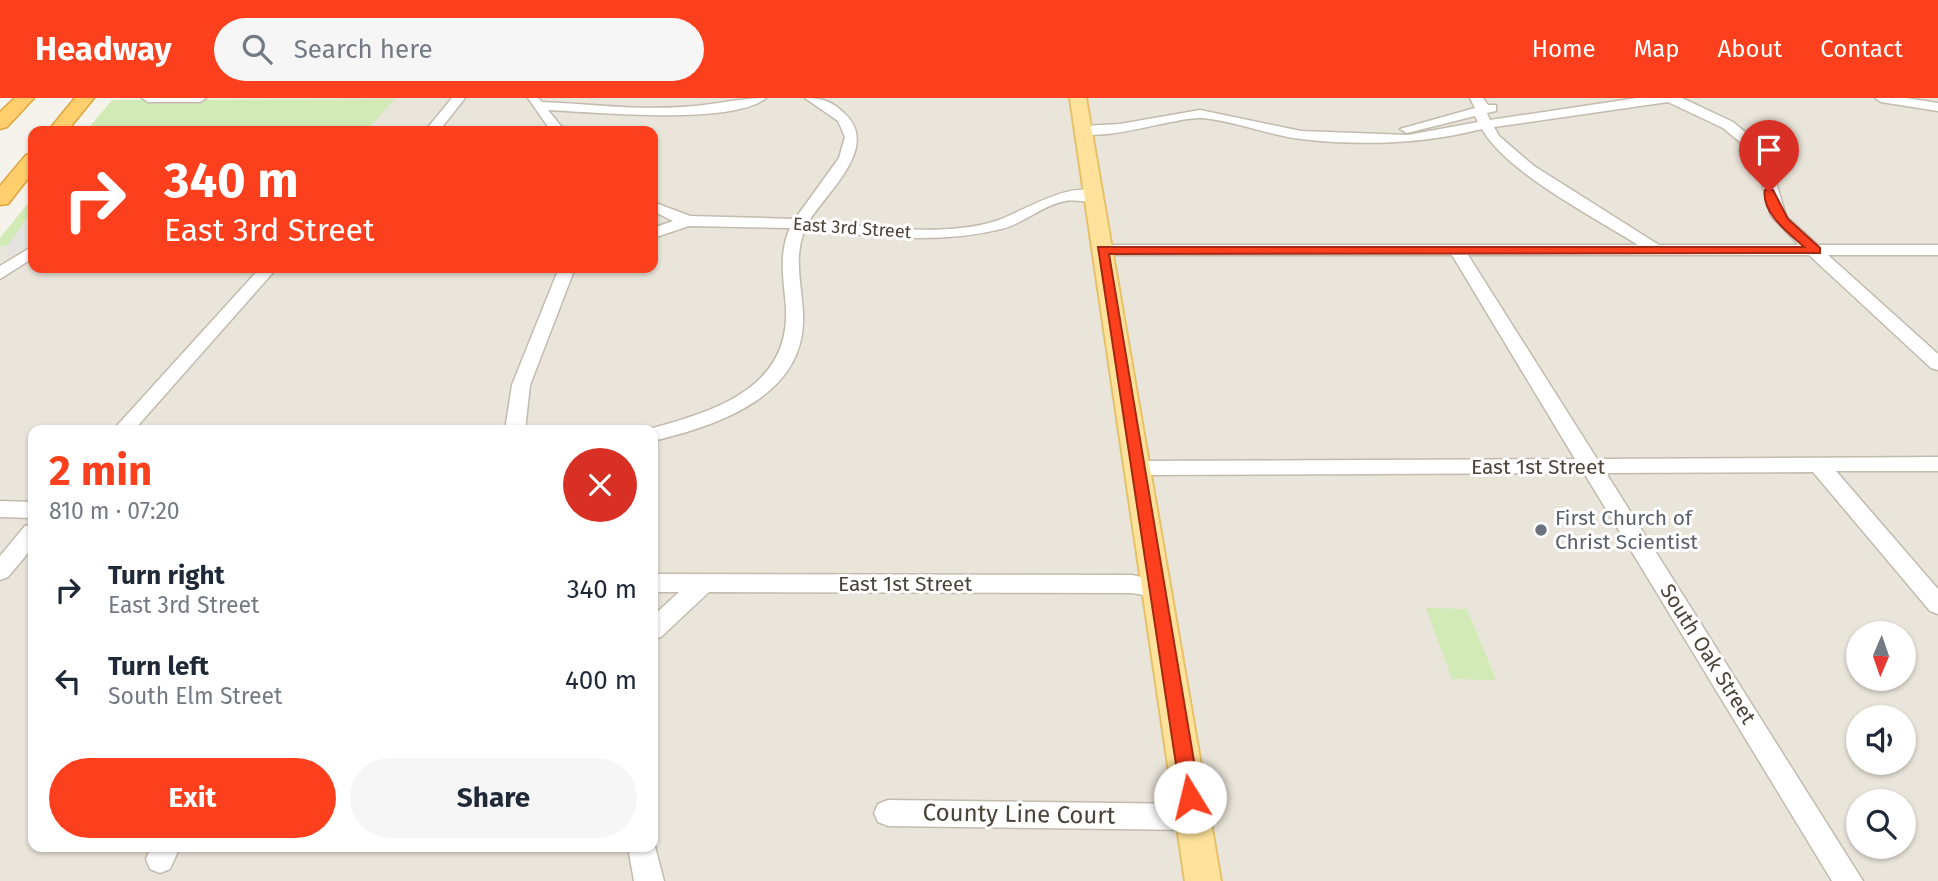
<!DOCTYPE html>
<meta charset="utf-8">
<style>
body{margin:0;font-family:"Fira Sans",sans-serif;background:#f6f6f7;color:#1f2937;height:100vh;display:flex;flex-direction:column;font-size:26px;white-space:nowrap}
*{box-sizing:border-box;margin:0}
p{font-size:23px;color:#747a83}
.icon{flex:none;width:38px;height:38px;fill:none;stroke:currentColor;stroke-width:2;stroke-linecap:round;stroke-linejoin:round}
.map{position:relative;flex:1;overflow:hidden}
.panel{position:absolute;left:28px;top:327px;width:630px;height:427px;display:flex;flex-direction:column;background:#fff;border-radius:14px;box-shadow:0 2px 5px #0004}
.panel>*{flex:none}
.banner{position:absolute;left:28px;top:28px;width:630px;height:147px;border-radius:14px;box-shadow:0 2px 5px #0004;background:#fc3f1d;color:#fff;overflow:hidden}
.needle{width:46px;rotate:182deg}
.fabs{position:absolute;left:1846px;top:523px;display:grid;gap:14px}
.fabs a{display:grid;place-items:center;width:70px;height:70px;border-radius:50%;background:#fff;box-shadow:0 2px 5px #0004;font-size:35px}
.pin{position:absolute;display:grid;place-items:center;width:60px;height:60px;color:#fff;margin:-72px -30px;border-radius:50% 50% 50% 0;rotate:-45deg;box-shadow:0 0 7px #0007}
.pin .icon{rotate:45deg}
.me{position:absolute;width:77px;margin:-38px;rotate:351deg;stroke-linejoin:round;filter:drop-shadow(0 0 5px #0008)}
.turn{display:flex;align-items:center;gap:24px;height:147px;padding:0 21px;font-size:32px}
.turn .icon{width:91px;height:91px;stroke-width:2.5}
.turn b{display:block;font-size:49px;line-height:60px}
.round{display:grid;place-items:center;flex:none;width:74px;height:74px;border-radius:37px;background:#f6f6f7}
.headline{display:flex;align-items:center;justify-content:space-between;height:119px;padding:0 21px}
h1{font-size:42px;font-weight:700;line-height:52px;color:#fc3f1d}
.button{display:flex;gap:14px;margin-top:auto;padding:14px 21px}
.button a{flex:1;height:80px;border-radius:42px;background:#fc3f1d;color:#fff;font-size:28px;font-weight:700;line-height:80px;text-align:center}
.button a+a{background:#f6f6f7;color:#1f2937}
ul{padding:0;list-style:none}
li{display:flex;align-items:center;gap:21px;height:91px;padding:0 21px}
li div{flex:1}
li b{display:block;font-size:26px}
li em{font-style:normal}
header{display:flex;align-items:center;gap:42px;box-sizing:border-box;height:98px;padding:0 35px;background:#fc3f1d;color:#fff}
header strong{font-size:33px}
nav{display:flex;gap:38px;margin-inline-start:auto;font-size:24px}
.search{width:490px;height:63px;background:#f6f6f7;display:flex;align-items:center;gap:18px;box-sizing:border-box;padding:0 24px;border-radius:38px;color:#747a83;font-size:26px}
.map>svg:first-child{display:block}
</style>
<header>
<strong>Headway</strong>
<div class="search"><svg class="icon" aria-label="search" viewBox="0 0 24 24"><circle cx="10" cy="10" r="6"/><path d="M15 15l6 6"/></svg>Search here</div>
<nav><a>Home</a><a>Map</a><a>About</a><a>Contact</a></nav>
</header>
<div class="map">
<svg width="1938" height="783" viewBox="0 0 1938 783">
<rect width="100%" height="100%" fill="#f6f3ec"/>
<g fill="#eae5da" fill-rule="evenodd">
<path d="M113,0h957l120,783h-1190v-635h33v22h620v-137h-287l28,-32zM33,332h620v417h-620z"/>
<path d="M1083,0h855v783h-722zM1858,536h46v45h-46zM1858,620h46v45h-46zM1858,704h46v45h-46z"/>
</g>
<g fill="#d2eab5">
<path d="M395,1l-29,32h-280l26,-31z"/>
<path d="M33,99v49h-33v-8z"/>
<path d="M1426,510l41,1 29,71 -44,-1z"/>
</g>
<path fill="#e5e3e0" d="M28,119h5v31l-18,9 -11,-7z"/>
<g fill="none" stroke-linecap="round" stroke-linejoin="round">
<g stroke="#c2bbae" stroke-width="3">
<g id="minor">
<path d="M142,0h64l-6,4h-52z"/>
<path d="M452,0h13l-26,33h-14z"/>
<path d="M528,0h10l4,4c46,2 93,8 139,5 29,-1 57,-9 85,-9 -33,28 -172,14 -218,12l17,21h-14z"/>
<path d="M805,0c16,0 27,3 39,15 37,33 -16,78 -35,108 56,5 133,17 187,0 23,-7 82,-46 104,-25 -8,9 -23,3 -35,5 -22,4 -42,23 -64,28 -64,16 -131,7 -196,0 -12,28 -3,57 -2,85 4,82 -86,112 -150,127v-11h-7c64,-18 144,-39 140,-122 -2,-27 -8,-54 4,-80l-101,-2 -36,12v-10l20,-7 -20,-10v-9l37,14 105,3 44,-61 6,-21 -7,-16z"/>
<path d="M1470,0h13l5,7h8v6l-9,2 3,7 147,-22h45l51,24 23,19 17,31 13,44 32,29h120v10h-110l110,99v16l-7,-2 -122,-113h-341l129,204 341,-2v14h-102l102,118v25l-8,-3 -117,-139 -207,1 257,408h-31l-248,-408 -447,2 -10,-7 10,-7 438,-2 -123,-204h-350l-8,-5 8,-5h536c-44,-28 -131,-72 -156,-116 -59,15 -120,17 -181,10 -33,-4 -66,-18 -99,-21 -26,-2 -108,28 -126,12l7,-4 37,-2 80,-14 101,21 107,4 70,-13 -3,-6 -68,17 -7,-4 75,-21zM1668,4l55,26 23,19 13,25 12,44 28,29h-140l-125,-79 -35,-30 -5,-9z"/>
<path d="M1875,0h31l32,5v8l-57,-9z"/>
<path d="M33,148v12l-33,21v-13z"/>
<path d="M260,170h17l-143,162h-21z"/>
<path d="M559,170h16l-45,117 -5,45h-20l7,-45z"/>
<path d="M0,403l33,1v16l-33,-1z"/>
<path d="M33,426v23l-25,30 -8,3v-24l25,-30z"/>
<path d="M653,476l479,1 32,7 4,6 -4,6 -8,3 -24,-4 -423,-1 -48,45 -8,2v-23l26,-24h-26z"/>
<path d="M888,702l305,4 10,4 4,9 -4,9 -10,4 -305,-4 -10,-4 -4,-9 4,-9z"/>
<path d="M653,741l11,42h-30l-6,-34h25z"/>
<path d="M151,749h29l-10,22 -10,4 -10,-4 -4,-10z"/>
</g>
</g>
<g stroke="#e6c16a" stroke-width="4">
<path id="major" d="M1070,0h16l135,783h-36z"/>
</g>
<g stroke="#e0a43c" stroke-width="3">
<g id="highway">
<path d="M15,0h19l-27,29 -7,2v-17z"/>
<path d="M75,0h19l-27,33h-19z"/>
<path d="M33,55v19l-25,32 -8,1v-19l26,-31z"/>
</g>
</g>
<use href="#minor" fill="#fff" fill-rule="evenodd"/>
<use href="#major" fill="#ffe39c" fill-rule="evenodd"/>
<use href="#highway" fill="#ffcf6e" fill-rule="evenodd"/>
</g>
<path fill="#fc3f1d" stroke="#a42913" stroke-width="2" d="M1765,92h8l15,29 32,29v5l-711,1 91,543 -3,7 -7,3 -8,-3 -84,-557h706c-15,-14 -43,-34 -39,-57z"/>
<circle fill="#6b7280" stroke="#fff" stroke-width="2.5" cx="1541" cy="432" r="7"/>
<g text-anchor="middle" stroke-width="6" stroke-linejoin="round" paint-order="stroke">
<g font-size="18" fill="#4b4439" stroke="#fff">
<text transform="translate(852 130) rotate(4)" y="6">East 3rd Street</text>
</g>
<g font-size="21" fill="#4b4439" stroke="#fff">
<text x="1538" y="376">East 1st Street</text>
<text x="905" y="493">East 1st Street</text>
<text transform="translate(1708 556) rotate(58)" y="7">South Oak Street</text>
</g>
<g font-size="21" fill="#5b616d" stroke="#fff" text-anchor="start">
<text x="1555" y="427">First Church of<tspan x="1555" dy="24">Christ Scientist</tspan></text>
</g>
<g font-size="24" fill="#4b4439" stroke="#fff">
<text transform="translate(1019 716) rotate(1)" y="8">County Line Court</text>
</g>
</g>
</svg>
<div class="fabs">
<a><svg class="needle" viewBox="-14 -14 28 28"><path d="M0-13l5 13h-10z" fill="#e53935"/><path d="M0 13l5-13h-10z" fill="#747a83"/></svg></a>
<a><svg class="icon" aria-label="sound" viewBox="0 0 24 24"><path d="M4 9h4l5-4v14l-5-4H4zM17 9q2 3 0 6"/></svg></a>
<a><svg class="icon" aria-label="search" viewBox="0 0 24 24"><circle cx="10" cy="10" r="6"/><path d="M15 15l6 6"/></svg></a>
</div>
<div class="pin" style="left:1769px;top:94px;background:#d93025"><svg class="icon" aria-label="arrive" viewBox="0 0 24 24"><path d="M6 21V4h12l-3 4 3 4H6"/></svg></div>
<svg class="me" style="left:1190px;top:699px" viewBox="-20 -20 40 40"><circle r="19" fill="#fff"/><path d="M0-13L10 11 0 6-10 11z" fill="#fc3f1d"/></svg>
<div class="banner">
<div class="turn"><svg class="icon" aria-label="right" viewBox="0 0 24 24"><path d="M7 20v-9h11M14 6l5 5-5 5"/></svg><div><b>340 m</b>East 3rd Street</div></div>
</div>
<section class="panel">
<div class="headline"><div><h1>2 min</h1><p>810 m · 07:20</p></div><a class="round" style="background:#d93025;color:#fff"><svg class="icon" aria-label="close" viewBox="0 0 24 24"><path d="M6 6l12 12M18 6L6 18"/></svg></a></div>
<ul>
<li><svg class="icon" aria-label="right" viewBox="0 0 24 24"><path d="M7 20v-9h11M14 6l5 5-5 5"/></svg><div><b>Turn right</b><p>East 3rd Street</p></div><em>340 m</em></li>
<li><svg class="icon" aria-label="left" viewBox="0 0 24 24"><path d="M17 20v-9H6M10 6l-5 5 5 5"/></svg><div><b>Turn left</b><p>South Elm Street</p></div><em>400 m</em></li>
</ul>
<div class="button"><a>Exit</a><a>Share</a></div>
</section>
</div>
